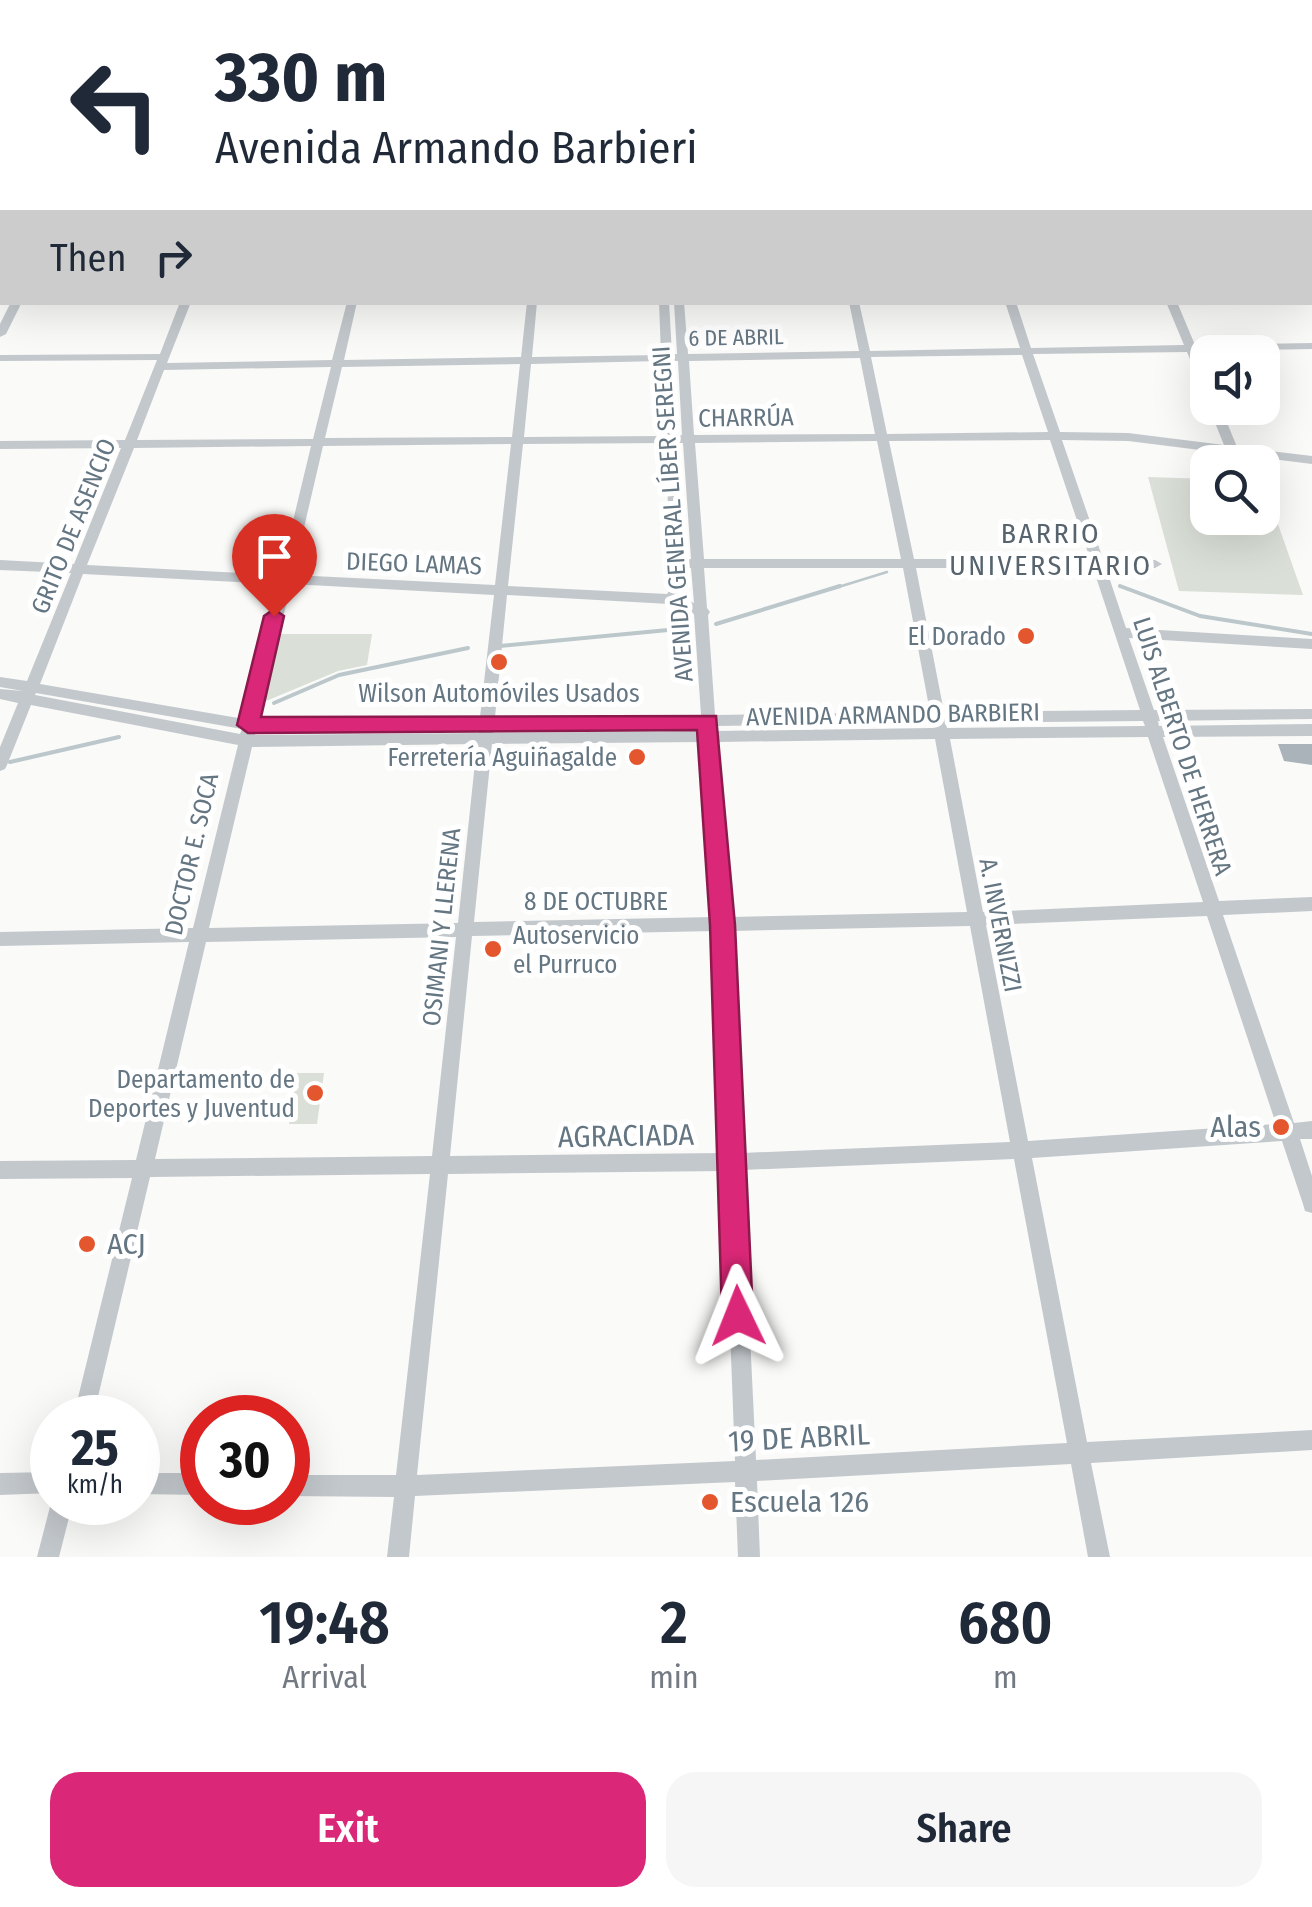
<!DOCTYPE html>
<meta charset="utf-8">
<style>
body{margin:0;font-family:"Fira Sans Condensed",sans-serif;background:#f6f6f7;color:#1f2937;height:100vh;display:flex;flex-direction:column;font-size:38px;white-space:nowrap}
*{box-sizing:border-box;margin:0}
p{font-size:32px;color:#747a83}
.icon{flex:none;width:55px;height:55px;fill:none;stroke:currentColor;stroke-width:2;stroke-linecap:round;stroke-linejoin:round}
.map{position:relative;height:1557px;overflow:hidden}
.drawer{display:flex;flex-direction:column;background:#fff;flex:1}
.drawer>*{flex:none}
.top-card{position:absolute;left:0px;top:0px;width:1312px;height:305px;box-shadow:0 10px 40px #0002;background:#fff;color:#1f2937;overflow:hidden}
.fabs{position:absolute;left:1190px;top:335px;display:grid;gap:20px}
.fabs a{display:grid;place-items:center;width:90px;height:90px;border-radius:20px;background:#fff;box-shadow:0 10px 40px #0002;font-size:50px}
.speed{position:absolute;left:30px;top:1395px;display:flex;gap:20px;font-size:50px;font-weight:700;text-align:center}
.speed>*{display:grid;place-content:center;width:130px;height:130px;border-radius:50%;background:#fff;box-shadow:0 10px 40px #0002;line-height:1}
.speed small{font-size:25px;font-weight:400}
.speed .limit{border:15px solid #d22;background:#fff;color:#111}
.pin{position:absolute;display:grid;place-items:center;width:85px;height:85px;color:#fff;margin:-102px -42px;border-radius:50% 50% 50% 0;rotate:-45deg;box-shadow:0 0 10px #0007}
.pin .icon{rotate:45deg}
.me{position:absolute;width:110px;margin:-55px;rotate:358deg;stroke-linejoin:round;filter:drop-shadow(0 0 8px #0008)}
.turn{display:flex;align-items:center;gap:35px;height:210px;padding:0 50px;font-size:45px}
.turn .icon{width:130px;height:130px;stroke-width:2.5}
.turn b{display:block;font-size:70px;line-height:85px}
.then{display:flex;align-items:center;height:95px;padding:0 50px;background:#0003;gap:20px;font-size:38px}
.eta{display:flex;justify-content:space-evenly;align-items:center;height:170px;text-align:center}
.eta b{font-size:60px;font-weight:600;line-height:70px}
.primary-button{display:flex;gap:20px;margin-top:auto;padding:20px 50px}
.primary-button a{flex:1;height:115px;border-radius:30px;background:#db2777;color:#fff;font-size:40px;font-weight:600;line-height:115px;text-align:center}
.primary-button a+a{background:#f6f6f7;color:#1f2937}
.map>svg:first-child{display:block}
</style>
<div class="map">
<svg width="1312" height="1557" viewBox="0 0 1312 1557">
<rect width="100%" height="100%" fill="#fafaf8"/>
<g fill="#dadfd7">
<path d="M1148,477l59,2 1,39h54l1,-36 40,113 -124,-4z"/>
<path d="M275,634h97l-5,31 -29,6 -79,33z"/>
<path d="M297,1073h27l-7,51h-28z"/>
</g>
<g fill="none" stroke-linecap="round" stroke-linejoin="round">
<g stroke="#bbc7cb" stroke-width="2.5">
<path d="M1120,586l7,3"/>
<path d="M832,589l55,-17"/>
</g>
<g stroke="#bbc7cb" stroke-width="4">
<path d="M1120,586l80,30 112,18"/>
<path d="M716,624l124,-38"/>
<path d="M500,646l189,-18"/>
<path d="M274,703l65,-28 129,-27"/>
<path d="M10,762l109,-25"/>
</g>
</g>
<path fill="#aab3b9" d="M1278,744h34v21l-28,-4z"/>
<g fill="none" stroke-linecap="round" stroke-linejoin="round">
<g fill="#c3c8cc" fill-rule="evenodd">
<path d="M54,0h9l-2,2h-8z"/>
<path d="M172,0h8l-1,2h-8z"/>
<path d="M302,0h8l-1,2h-8z"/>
<path d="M423,0h8l-1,2h-8z"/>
<rect x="540" y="0" width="8" height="2"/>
<path d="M651,0h8l1,2h-8z"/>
<path d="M777,0h8l1,2h-8z"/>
<path d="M886,0h8l1,2h-8z"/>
<path d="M1012,0h8l1,2h-8z"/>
<path d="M1040,0h86l-4,2h-84z"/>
<path d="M1145,0h9l1,2h-8z"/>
<path d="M1244,0h9l1,2h-8z"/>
<path d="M0,31l2,1v4l-2,1z"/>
<path d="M2,81v9l-2,1v-9z"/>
<rect x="0" y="106" width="2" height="6"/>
<rect x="0" y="151" width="2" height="6"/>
<rect x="1310" y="171" width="2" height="6"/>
<rect x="0" y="210" width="2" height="6"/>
<rect x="1310" y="247" width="2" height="9"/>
<rect x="1310" y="265" width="2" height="6"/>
<rect x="0" y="276" width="2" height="6"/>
<path d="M11,302h11l-16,32 -6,3v-13z"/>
<path d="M180,302h11l-24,61 165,-3 15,-58h10l-13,58 177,-3 6,-55h10l-5,55 129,-2 -2,-53h10l3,52h5l-3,-52h10l4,52 171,-3 -10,-49h10l11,49 150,-3 -15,-46h11l15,46 153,-3 -18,-43h11l18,43 117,-2v6l-114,2 10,23v17l-6,-3 -15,-36 -154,2 27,78 68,1 96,12 -15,-37h12l16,39 75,9v8l-184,-23 -66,-1 41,119 52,1 7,4 -7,4h-49l20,60 186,11v10l-183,-11 25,72 158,-1v10l-154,2 1,5 153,-2v12l-149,1 56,164 93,-4v14l-89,4 71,208 18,-2v18h-12l12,37v37l-7,-2 -2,-7 -21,-63 -250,17 55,284 225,-12v20l-221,13 19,94h-22l-17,-93 -314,17 3,76h-22l-3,-75 -320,14 -6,61h-22l7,-60 -106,-1v-21h108l34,-301 -280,3 -57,241h-20l59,-240 -132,1v-18l136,-1 53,-218 -189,4v-14l193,-4 45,-183 -207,-40 -24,60 -2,4 -5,2v-24l18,-44 -18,-4v-10l23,2 -23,-4v-10l27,4 44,-108 -71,-3v-10l74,4 47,-116 -121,1v-8l125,-1 32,-80 -157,1v-6l160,-1zM1022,355l26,77 -161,2 -16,-77zM860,358l15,76 -181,1 -5,-74zM661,361l4,75 -141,1 7,-73zM673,361h5l4,74h-5zM520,364l-8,73 -187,1 17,-71zM331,367l-18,72 -176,1 27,-70zM1050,440l40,119h-176l-25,-118zM877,441l24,118h-197l-9,-116zM665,443l7,144 -5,7 -159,-8 15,-142zM677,443h6l8,116h-7zM511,444l-16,141 -202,-10 30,-129zM311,446l-31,129 -193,-10 47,-117zM684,568h7l3,35 -15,-6 7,-9zM704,568h199l27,144 -215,3 -7,-100 2,-3 -3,-4zM916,568h177l47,142 -196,2zM83,574l194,10 -33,135 -204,-35zM291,584l203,11 -14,122 -221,2zM507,595l162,9 25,10 7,101 -206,2zM36,693l206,36 -2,5 -205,-39zM1143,721l2,5 -198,2 -1,-5zM932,723l1,5 -216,3 -1,-5zM702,726v5l-209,2 1,-5zM479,728v5l-224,2 1,-5zM1148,737l55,165 -220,10 -33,-173zM935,739l32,173 -236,5 -14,-175zM703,742l11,175 -240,5 18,-178zM477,744l-19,179 -249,5 43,-181zM1207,916l69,208 -248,17 -42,-216zM970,926l40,216 -268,11 -11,-222zM715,931l8,222 -273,3 22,-220zM456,937l-24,219 -277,3 51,-217zM1014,1159l53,284 -311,17 -14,-290zM724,1171l11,290 -318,14 31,-301z"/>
<path d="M52,1472v21l-52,2v-22z"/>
<path d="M202,1473v22l-64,-1v-21z"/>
<path d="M52,1499v3h21l-14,55h-22z"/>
</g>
</g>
<path fill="#db2777" stroke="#8e194d" stroke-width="2.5" d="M274,609l10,7 -23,101 455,-1 19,209 18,391 -5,11 -10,4 -11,-4 -5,-11 -12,-391 -13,-195 -449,3 -11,-8 27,-109z"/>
<g fill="#e4572e" stroke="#fff" stroke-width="4">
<circle cx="1026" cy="636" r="10"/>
<circle cx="499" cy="662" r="10"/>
<circle cx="637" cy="757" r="10"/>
<circle cx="493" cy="949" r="10"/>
<circle cx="315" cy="1093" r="10"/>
<circle cx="1281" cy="1127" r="10"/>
<circle cx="87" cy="1244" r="10"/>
<circle cx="710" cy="1502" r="10"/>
</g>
<g text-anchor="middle" stroke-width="10" stroke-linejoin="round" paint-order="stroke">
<g font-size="22" fill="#657683" stroke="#fff">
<text transform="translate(736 337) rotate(-1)" y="8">6 DE ABRIL</text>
</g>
<g font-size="25" fill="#657683" stroke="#fff">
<text transform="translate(746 417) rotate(-1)" y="9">CHARRÚA</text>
<text transform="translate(672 514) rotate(-94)" y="9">AVENIDA GENERAL LÍBER SEREGNI</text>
<text transform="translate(73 526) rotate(-68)" y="9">GRITO DE ASENCIO</text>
<text transform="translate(414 563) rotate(2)" y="9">DIEGO LAMAS</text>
<text transform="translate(893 714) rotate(-1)" y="9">AVENIDA ARMANDO BARBIERI</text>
<text transform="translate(1183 746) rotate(72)" y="9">LUIS ALBERTO DE HERRERA</text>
<text transform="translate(191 854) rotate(-77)" y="9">DOCTOR E. SOCA</text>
<text x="596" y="910">8 DE OCTUBRE</text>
<text transform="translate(1001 925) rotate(79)" y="9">A. INVERNIZZI</text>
<text transform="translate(441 927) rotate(-84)" y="9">OSIMANI Y LLERENA</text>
</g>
<g font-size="25" fill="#657683" stroke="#fff" text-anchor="end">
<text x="1006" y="645">El Dorado</text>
<text x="499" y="702" text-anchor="middle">Wilson Automóviles Usados</text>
<text x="617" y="766">Ferretería Aguiñagalde</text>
<text x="513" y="944" text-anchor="start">Autoservicio<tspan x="513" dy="29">el Purruco</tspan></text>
<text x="295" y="1088">Departamento de<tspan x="295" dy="29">Deportes y Juventud</tspan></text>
</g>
<g font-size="28" letter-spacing="2.5" fill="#57646e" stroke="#fff">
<text x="1051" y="543">BARRIO<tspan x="1051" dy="32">UNIVERSITARIO</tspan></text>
</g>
<g font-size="30" fill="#657683" stroke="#fff" text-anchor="start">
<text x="1261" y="1137" text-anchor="end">Alas</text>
<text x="107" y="1254">ACJ</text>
<text x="730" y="1512">Escuela 126</text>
</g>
<g font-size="30" fill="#657683" stroke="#fff">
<text transform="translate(626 1136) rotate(-1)" y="10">AGRACIADA</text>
<text transform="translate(799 1438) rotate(-3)" y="10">19 DE ABRIL</text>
</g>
</g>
</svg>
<div class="fabs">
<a><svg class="icon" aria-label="sound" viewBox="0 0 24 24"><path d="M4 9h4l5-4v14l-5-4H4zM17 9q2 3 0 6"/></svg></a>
<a><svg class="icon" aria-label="search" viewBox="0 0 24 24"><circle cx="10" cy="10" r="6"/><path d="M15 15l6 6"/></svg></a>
</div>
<div class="speed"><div>25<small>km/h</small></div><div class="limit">30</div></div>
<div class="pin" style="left:274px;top:616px;background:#d93025"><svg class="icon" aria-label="arrive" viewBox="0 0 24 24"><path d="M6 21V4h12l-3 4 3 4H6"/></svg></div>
<svg class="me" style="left:738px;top:1316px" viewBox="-20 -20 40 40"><path d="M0-17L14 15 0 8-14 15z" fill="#db2777" stroke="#fff" stroke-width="4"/></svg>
<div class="top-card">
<div class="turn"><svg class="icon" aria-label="left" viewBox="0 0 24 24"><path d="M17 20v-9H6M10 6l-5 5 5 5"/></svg><div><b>330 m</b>Avenida Armando Barbieri</div></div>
<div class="then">Then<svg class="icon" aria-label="right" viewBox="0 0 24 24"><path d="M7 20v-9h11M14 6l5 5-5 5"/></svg></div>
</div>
</div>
<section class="drawer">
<div class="eta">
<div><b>19:48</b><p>Arrival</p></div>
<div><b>2</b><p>min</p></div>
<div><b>680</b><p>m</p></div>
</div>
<div class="primary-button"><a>Exit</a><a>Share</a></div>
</section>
